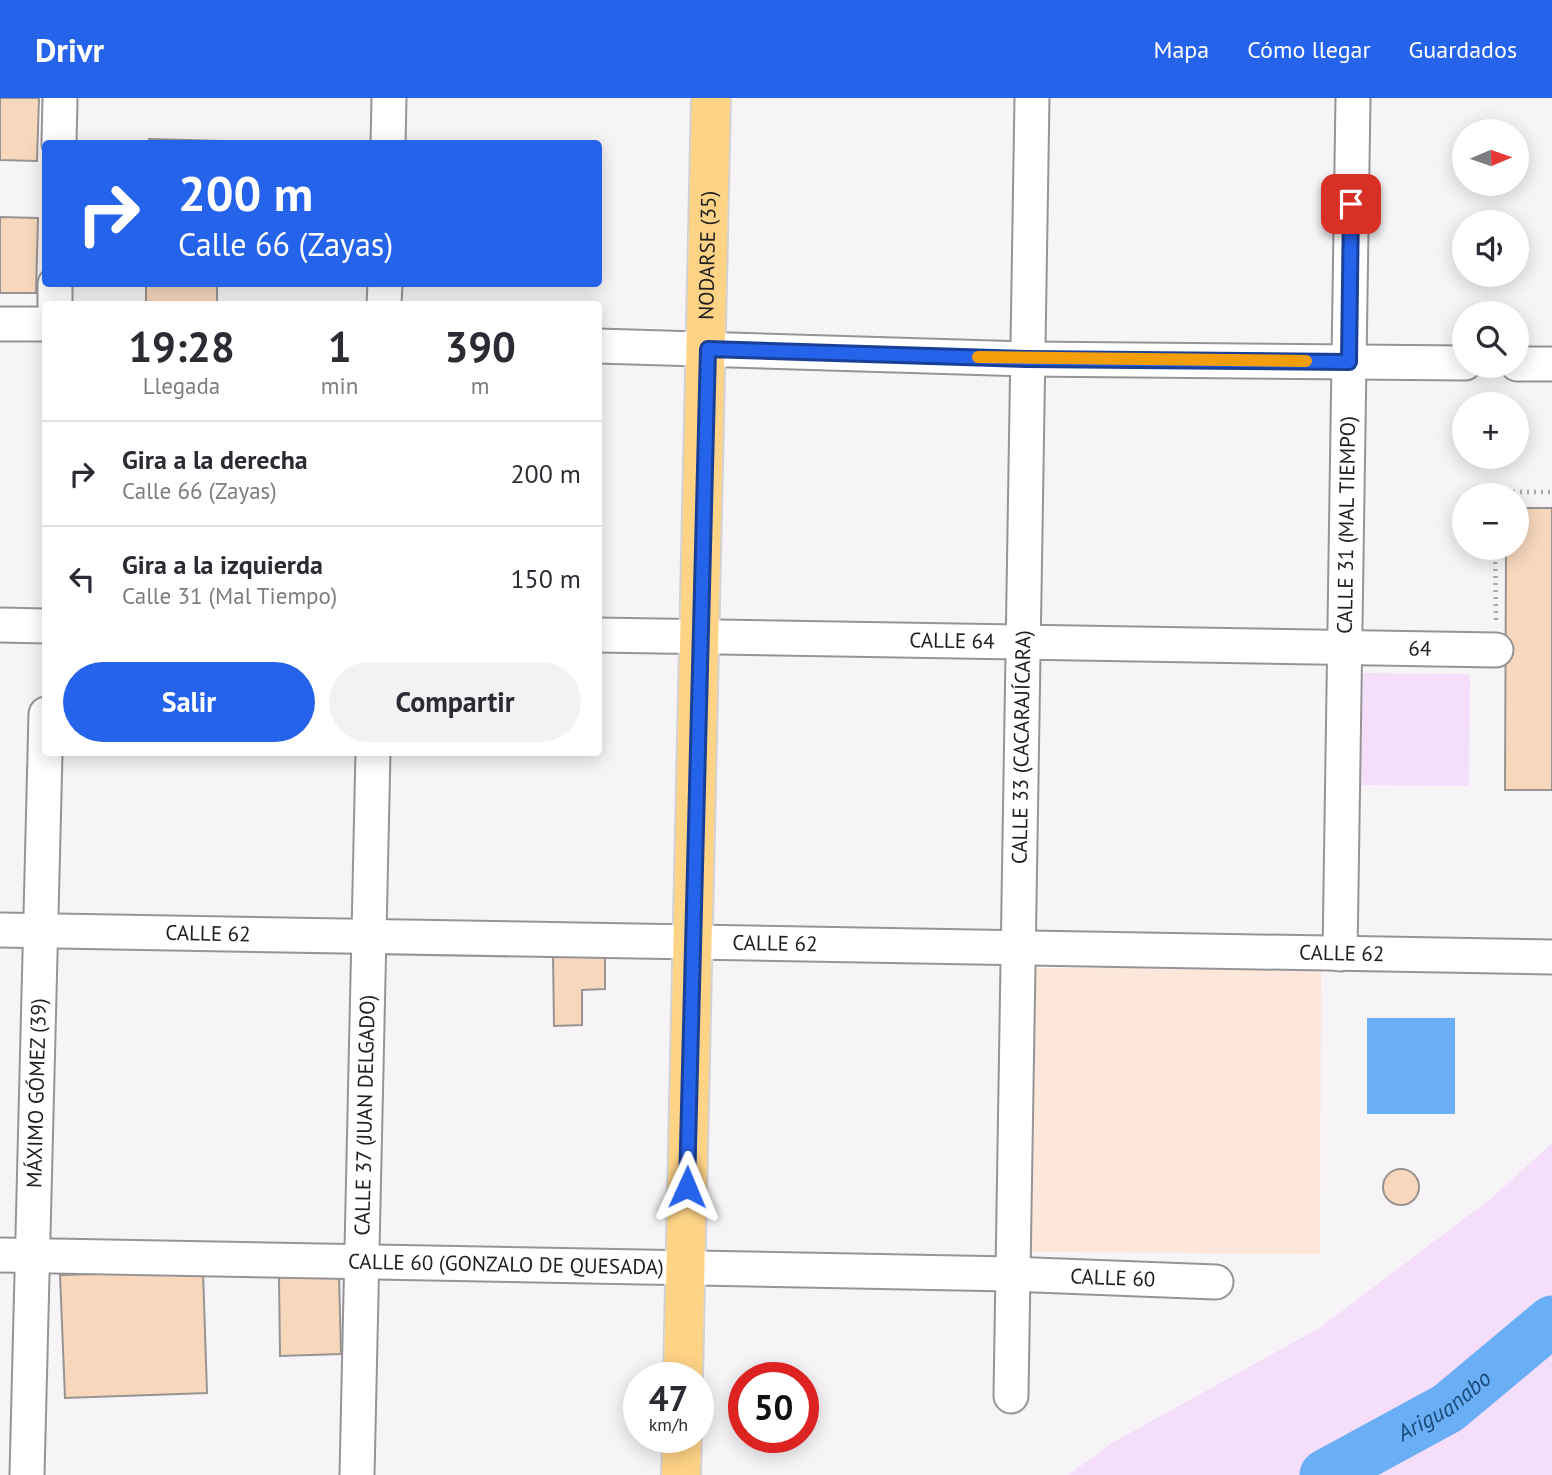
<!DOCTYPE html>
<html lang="es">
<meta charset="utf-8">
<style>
body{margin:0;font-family:"PT Sans",sans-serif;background:#f2f2f3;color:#2b2b33;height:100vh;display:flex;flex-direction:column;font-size:26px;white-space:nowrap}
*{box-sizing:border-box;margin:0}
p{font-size:23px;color:#7c7c81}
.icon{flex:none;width:38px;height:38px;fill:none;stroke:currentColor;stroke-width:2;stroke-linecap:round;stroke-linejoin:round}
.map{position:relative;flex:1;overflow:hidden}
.sheet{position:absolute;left:42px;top:203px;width:560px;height:455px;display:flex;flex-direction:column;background:#fff;border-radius:7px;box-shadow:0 4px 18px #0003}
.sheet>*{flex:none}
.hud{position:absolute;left:42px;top:42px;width:560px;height:147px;border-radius:7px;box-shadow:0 4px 18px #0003;background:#2563eb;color:#fff;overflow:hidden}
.needle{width:46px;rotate:88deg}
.tools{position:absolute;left:1452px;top:21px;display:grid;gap:14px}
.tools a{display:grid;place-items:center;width:77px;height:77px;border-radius:50%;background:#fff;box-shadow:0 4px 18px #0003;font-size:35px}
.speed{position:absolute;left:623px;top:1264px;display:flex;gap:14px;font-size:35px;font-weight:700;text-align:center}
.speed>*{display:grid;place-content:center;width:91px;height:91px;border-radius:50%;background:#fff;box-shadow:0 4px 18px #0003;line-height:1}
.speed small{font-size:18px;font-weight:400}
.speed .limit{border:10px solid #d22;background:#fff;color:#111}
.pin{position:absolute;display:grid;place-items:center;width:60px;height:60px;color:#fff;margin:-30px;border-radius:14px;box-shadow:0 4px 10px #0006}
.me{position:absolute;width:77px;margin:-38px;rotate:1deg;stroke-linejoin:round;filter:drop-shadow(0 0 5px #0008)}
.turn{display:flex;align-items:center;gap:24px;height:147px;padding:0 21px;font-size:32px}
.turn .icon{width:91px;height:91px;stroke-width:2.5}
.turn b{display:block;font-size:49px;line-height:60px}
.eta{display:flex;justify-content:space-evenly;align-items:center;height:119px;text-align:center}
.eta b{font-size:42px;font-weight:600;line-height:49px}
.cta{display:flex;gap:14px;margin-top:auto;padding:14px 21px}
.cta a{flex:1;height:80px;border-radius:42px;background:#2563eb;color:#fff;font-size:28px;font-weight:600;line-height:80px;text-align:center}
.cta a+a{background:#f2f2f3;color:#2b2b33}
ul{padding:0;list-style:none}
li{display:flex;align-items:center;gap:21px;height:105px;padding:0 21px;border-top:2px solid #e1e1e2}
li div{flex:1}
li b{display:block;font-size:26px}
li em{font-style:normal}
header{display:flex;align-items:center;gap:42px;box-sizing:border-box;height:98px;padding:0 35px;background:#2563eb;color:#fff}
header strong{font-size:33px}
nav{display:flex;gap:38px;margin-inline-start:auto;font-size:24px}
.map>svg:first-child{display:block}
</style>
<header>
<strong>Drivr</strong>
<nav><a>Mapa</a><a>Cómo llegar</a><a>Guardados</a></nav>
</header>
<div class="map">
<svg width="1552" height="1377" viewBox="0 0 1552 1377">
<rect width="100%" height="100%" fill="#f7f4f8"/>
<path fill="#fde6da" d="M1031,870l290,1 -1,285 -290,-2z"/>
<g fill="#f4defa">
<path d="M1359,575l111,1 -1,112 -111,-1z"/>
<path d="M1552,1045v332h-484l44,-32 209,-116 173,-131z"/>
</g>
<rect fill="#6aaef5" x="1367" y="920" width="88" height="96"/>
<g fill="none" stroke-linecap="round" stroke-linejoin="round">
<path stroke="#6aaef5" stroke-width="51" id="s1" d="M1325,1377l123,-67 104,-87"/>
</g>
<g fill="#f7d8bd" stroke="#979491" stroke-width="2">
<path d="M0,0h39l-2,63 -37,-1z"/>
<path d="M149,41l72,2v3h-72z"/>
<path d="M0,119l38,1 -2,75h-36z"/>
<path d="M146,186h71v20l-71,-2z"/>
<path d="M1517,410h35v282h-47l1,-242h11z"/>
<path d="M605,855v36l-23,1v35l-28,1 -1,-72z"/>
<circle cx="1401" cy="1089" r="18"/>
<path d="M203,1173l4,122 -142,5 -5,-123z"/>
<path d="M339,1176l2,80 -61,2 -1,-80z"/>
</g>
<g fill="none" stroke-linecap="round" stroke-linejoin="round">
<g stroke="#969497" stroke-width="37">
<g id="minor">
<path d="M59,46l1,-46"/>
<path d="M388,46l1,-46"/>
<path d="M55,206v-20"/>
<path d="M384,206l1,-20"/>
<path d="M0,226h46"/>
<path d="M598,248l429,13 438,4"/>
<path d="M1517,266h35"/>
<path d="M0,527l46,1"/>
<path id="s2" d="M598,537l898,15"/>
<path id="s3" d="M0,832l1552,27"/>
<path id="s4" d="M1340,856l13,-856"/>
<path id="s5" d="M0,1157l1011,19 205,8"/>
<path id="s6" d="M1011,1298l21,-1298"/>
<path id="s7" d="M27,1377l19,-761"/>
<path id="s8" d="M357,1377l16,-723"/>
</g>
</g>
<g stroke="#d3d2d3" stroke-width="42">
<g id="major">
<path id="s9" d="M683,1279l28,-1279"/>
<path d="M681,1377l1,-38"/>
</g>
</g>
<g stroke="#a9a7aa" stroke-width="4.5" stroke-dasharray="2 5" stroke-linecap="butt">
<path d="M1495,397v-3h57"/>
<path d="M1495,450l1,72"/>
</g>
<use href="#minor" stroke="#fff" stroke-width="33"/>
<use href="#major" stroke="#fed386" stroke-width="38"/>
</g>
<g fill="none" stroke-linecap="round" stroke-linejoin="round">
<g stroke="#184099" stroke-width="18">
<path id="route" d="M687,1089l21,-838 319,10 322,3 2,-158"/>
</g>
<use href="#route" stroke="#2563eb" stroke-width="12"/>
<path stroke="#f59e0b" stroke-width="12" d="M978,259l328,4"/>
</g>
<g text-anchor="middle" stroke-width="6" stroke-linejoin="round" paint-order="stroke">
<g font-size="21" fill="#212021" stroke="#fff">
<text dy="7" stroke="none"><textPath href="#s9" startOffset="1122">NODARSE (35)</textPath></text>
<text dy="7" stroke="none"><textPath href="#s4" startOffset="429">CALLE 31 (MAL TIEMPO)</textPath></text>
<text dy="7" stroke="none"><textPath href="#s2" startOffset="354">CALLE 64</textPath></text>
<text dy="7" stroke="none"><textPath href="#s2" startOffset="822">64</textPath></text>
<text dy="7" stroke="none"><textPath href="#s6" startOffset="649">CALLE 33 (CACARAJÍCARA)</textPath></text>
<text dy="7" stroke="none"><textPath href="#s3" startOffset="208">CALLE 62</textPath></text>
<text dy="7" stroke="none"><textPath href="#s3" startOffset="775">CALLE 62</textPath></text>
<text dy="7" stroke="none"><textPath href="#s3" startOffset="1342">CALLE 62</textPath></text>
<text dy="7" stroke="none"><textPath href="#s7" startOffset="382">MÁXIMO GÓMEZ (39)</textPath></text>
<text dy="7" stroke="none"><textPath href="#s8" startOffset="360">CALLE 37 (JUAN DELGADO)</textPath></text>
<text dy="7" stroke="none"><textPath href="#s5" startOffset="506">CALLE 60 (GONZALO DE QUESADA)</textPath></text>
<text dy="7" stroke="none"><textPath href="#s5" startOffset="1113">CALLE 60</textPath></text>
</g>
<g font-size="23" font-style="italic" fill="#194976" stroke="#fff">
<text dy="8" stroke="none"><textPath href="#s1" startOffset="138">Ariguanabo</textPath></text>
</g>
</g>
</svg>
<div class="tools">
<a><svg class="needle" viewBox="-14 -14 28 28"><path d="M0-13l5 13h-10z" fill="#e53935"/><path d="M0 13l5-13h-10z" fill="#7c7c81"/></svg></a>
<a><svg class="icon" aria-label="sound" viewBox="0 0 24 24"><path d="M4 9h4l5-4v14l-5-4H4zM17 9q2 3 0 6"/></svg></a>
<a><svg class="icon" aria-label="search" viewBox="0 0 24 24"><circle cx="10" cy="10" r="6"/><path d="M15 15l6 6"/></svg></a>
<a>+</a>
<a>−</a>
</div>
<div class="speed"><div>47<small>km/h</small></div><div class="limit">50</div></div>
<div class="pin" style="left:1351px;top:106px;background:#d93025"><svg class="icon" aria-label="arrive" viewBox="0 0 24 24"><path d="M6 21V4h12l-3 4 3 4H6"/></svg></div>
<svg class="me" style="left:687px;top:1089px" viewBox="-20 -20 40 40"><path d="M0-17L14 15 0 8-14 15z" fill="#2563eb" stroke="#fff" stroke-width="4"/></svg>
<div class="hud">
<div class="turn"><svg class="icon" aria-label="right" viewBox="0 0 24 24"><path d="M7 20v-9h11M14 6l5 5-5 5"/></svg><div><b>200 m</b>Calle 66 (Zayas)</div></div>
</div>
<section class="sheet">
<div class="eta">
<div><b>19:28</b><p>Llegada</p></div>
<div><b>1</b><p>min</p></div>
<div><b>390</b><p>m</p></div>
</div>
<ul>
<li><svg class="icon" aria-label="right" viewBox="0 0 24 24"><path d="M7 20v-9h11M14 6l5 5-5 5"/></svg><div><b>Gira a la derecha</b><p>Calle 66 (Zayas)</p></div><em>200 m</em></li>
<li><svg class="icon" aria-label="left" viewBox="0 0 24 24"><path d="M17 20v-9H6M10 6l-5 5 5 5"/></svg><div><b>Gira a la izquierda</b><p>Calle 31 (Mal Tiempo)</p></div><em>150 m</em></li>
</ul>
<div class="cta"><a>Salir</a><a>Compartir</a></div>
</section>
</div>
